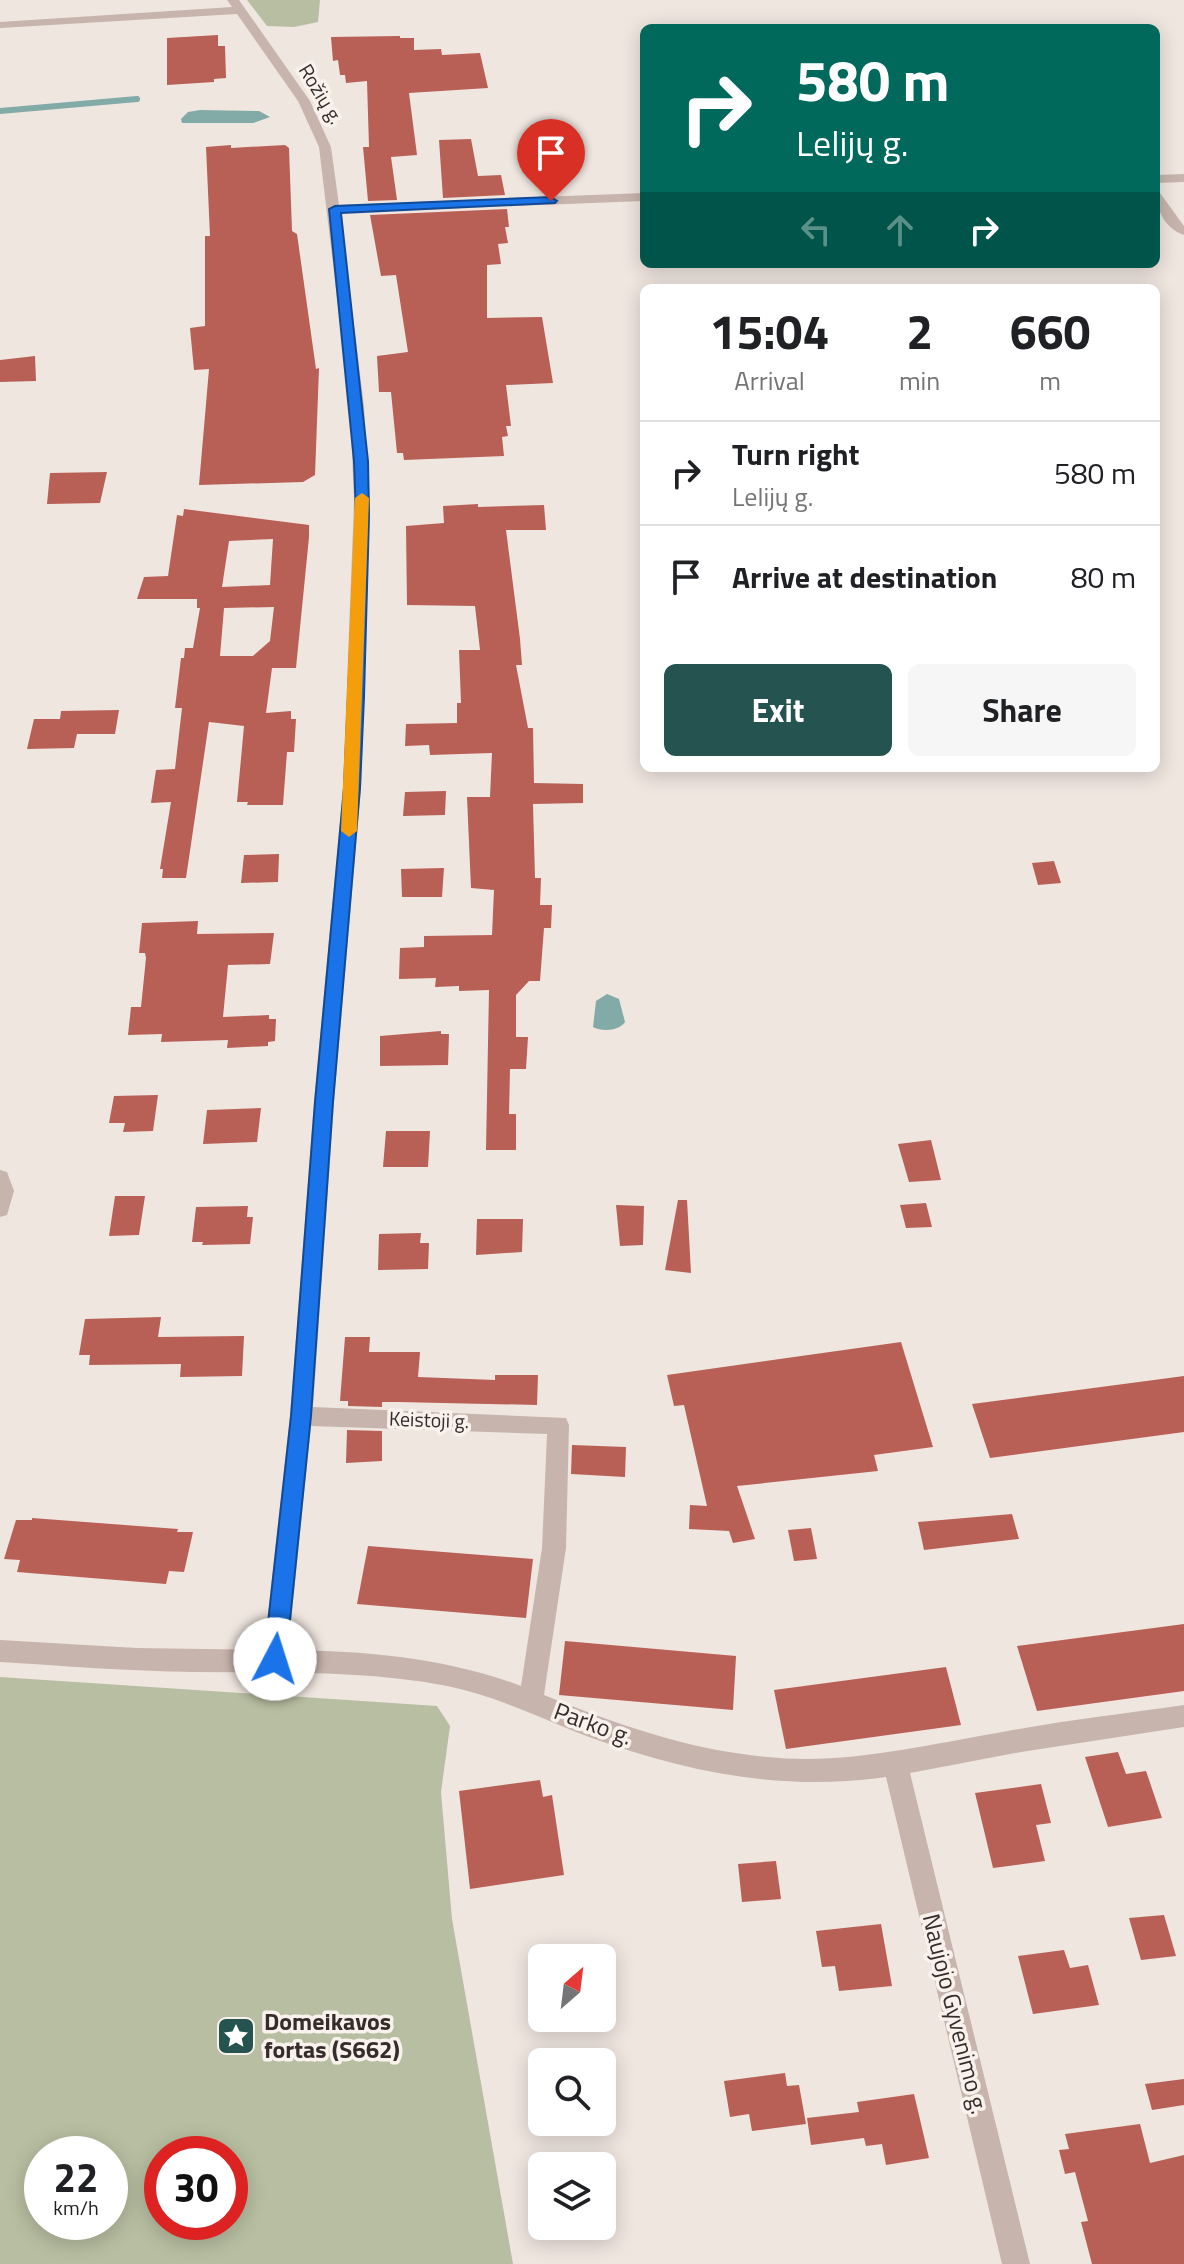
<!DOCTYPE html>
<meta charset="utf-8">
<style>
body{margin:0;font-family:"Titillium Web",sans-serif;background:#f6f6f6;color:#202124;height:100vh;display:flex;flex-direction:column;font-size:30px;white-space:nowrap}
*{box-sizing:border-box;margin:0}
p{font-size:26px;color:#757577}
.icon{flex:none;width:44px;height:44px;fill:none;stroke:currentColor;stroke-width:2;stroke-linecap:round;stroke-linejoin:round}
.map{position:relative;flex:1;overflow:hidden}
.details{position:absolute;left:640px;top:284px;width:520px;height:488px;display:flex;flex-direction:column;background:#fff;border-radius:12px;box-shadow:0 4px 20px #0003}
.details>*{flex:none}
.top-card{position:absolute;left:640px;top:24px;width:520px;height:244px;border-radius:12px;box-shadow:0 4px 20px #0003;background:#00695c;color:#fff;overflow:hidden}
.needle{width:52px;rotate:28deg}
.fabs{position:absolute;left:528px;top:1944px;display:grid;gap:16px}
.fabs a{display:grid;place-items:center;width:88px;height:88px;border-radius:12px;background:#fff;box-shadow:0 4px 20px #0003;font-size:40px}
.speed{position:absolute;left:24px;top:2136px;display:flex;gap:16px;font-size:40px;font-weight:700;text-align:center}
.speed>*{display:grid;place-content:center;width:104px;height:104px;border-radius:50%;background:#fff;box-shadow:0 4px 20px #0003;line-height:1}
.speed small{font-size:20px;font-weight:400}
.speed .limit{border:12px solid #d22;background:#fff;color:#111}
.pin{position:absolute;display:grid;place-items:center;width:68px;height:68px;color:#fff;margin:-82px -34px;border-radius:50% 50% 50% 0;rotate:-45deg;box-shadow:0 0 8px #0007}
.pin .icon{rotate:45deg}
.me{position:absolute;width:88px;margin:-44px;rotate:5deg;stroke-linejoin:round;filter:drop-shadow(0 0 6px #0008)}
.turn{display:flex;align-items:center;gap:28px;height:168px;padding:0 24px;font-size:36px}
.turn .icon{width:104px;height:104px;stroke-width:2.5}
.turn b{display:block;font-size:56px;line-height:68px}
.lanes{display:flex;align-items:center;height:76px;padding:0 24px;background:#0003;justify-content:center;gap:40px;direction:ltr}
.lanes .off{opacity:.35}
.eta{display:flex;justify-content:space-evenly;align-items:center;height:136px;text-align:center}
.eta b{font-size:48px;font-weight:700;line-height:56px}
.cta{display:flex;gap:16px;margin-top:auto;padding:16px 24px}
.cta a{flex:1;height:92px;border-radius:12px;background:#25534f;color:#fff;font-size:32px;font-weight:700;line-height:92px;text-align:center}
.cta a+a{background:#f6f6f6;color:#202124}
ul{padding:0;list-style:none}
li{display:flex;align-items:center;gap:24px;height:104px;padding:0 24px;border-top:2px solid #e0e0e0}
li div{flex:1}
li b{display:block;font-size:30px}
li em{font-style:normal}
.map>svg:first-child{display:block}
</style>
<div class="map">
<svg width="1184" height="2264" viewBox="0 0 1184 2264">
<rect width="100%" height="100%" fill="#f0e6e0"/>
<g fill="#b8bea1" fill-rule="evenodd">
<path d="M247,0h73l-2,22 -24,5 -27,-1z"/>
<path d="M0,1677l437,29 13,20 -9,66 11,127 61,345h-513zM42,2154h68v68h-68zM162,2154h68v68h-68z"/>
</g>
<g fill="#82aaa6">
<path d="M200,110l59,1 11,6 -17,6h-71l-1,-4 7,-7z"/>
<path d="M607,994l12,5 6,23c-6,9 -23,10 -32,5l3,-26z"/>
</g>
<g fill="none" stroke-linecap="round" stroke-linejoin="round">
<path stroke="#82aaa6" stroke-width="6" d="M0,111l137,-12"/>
</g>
<g fill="#b85f56" fill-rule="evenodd">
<path d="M218,35v11h7l1,32 -12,1v3l-47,3v-47z"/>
<path d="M400,36v2h14v12l27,-1 1,6 38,-2 8,35 -79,5 8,62 -26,2 6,43 -29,1 -5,-54h6l-2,-66 -21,2 -1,-8h-5l-2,-15 -5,1 -2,-24z"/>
<path d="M471,139l7,37 23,-1 4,20 -62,3 -4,-58z"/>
<path d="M231,145v3l54,-3 4,3 3,83 5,3 19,135 3,-1 -4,107 -12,7 -104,3 10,-116 -15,1 -4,-42 15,-2v-90h5l-4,-89z"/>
<path d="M507,209l2,18h-4l3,16 -10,1 3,20 -14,1v53l55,-1 11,66 -47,2 5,41h-5l2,10 -6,1 2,19 -100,4 -1,-7h-6l-6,-61h-12l-2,-36 31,-4 -12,-77 -15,1 -11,-61z"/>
<path d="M35,356l1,25 -36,1v-22z"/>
<path d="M107,472l-7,31 -53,1 3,-31z"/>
<path d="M478,504v3l66,-2 2,25h-40l14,109 2,26h-6l12,63h5l1,55 49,1v19l-50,1 2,74h6l-1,27h12l-1,23h-7l-4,53h-11l-13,14v42h12l-2,32h-16l-1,45h7v36h-30l3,-160 -30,1v-5l-24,1 1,-9 -37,1 1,-31 24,-1v-11l68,-1 2,-45 -23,-2 -4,-91h23l2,-44 -62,2 -1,-10 -24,1 1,-22 51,-1v-20h4l-2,-53h21l-5,-44 -68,-1 -1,-79 38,-3 -1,-17z"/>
<path d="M184,509l125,16v12l-13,131h-24l-6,45 25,-2v8h5l-2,33h-7l-4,53h-36l1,-3h-11l7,-76 -35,-4 -23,156h-24l1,-9h-3l11,-67 -20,1 5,-33 19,-1 7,-61h-7l6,-50h3l1,-10h8l7,-40h-3v-9h-60l7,-22 24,-1 9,-61 6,1zM273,539l-3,46 -48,2 7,-46zM274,607l-4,34 -17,15h-33l4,-48z"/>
<path d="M119,710l-4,24h-38l-3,14 -47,1 7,-30h26l1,-8z"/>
<path d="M446,791l-1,24 -42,1 2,-24z"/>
<path d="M279,854l-1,28 -37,1 3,-28z"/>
<path d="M1054,861l7,22 -23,2 -6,-22z"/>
<path d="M444,868l-2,29h-40l-1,-28z"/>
<path d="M198,921l-1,13 77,-1 -4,31 -42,1 -5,52 46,-2v4h7l-1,22 -7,1v4l-41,2 1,-8 -67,2 1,-8 -34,1 3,-28h10l5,-49 -1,-5h-6l3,-30z"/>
<path d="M441,1031v3h8l-1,31 -68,1v-30z"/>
<path d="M158,1095l-5,36 -30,1 2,-9h-16l5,-27z"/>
<path d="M261,1108l-4,34 -54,2 4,-34z"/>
<path d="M386,1131h44l-2,36h-45z"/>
<path d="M931,1140l10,40 -32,2 -11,-38z"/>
<path d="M115,1196h30l-6,39 -30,1z"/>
<path d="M678,1200h9l4,73 -26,-3z"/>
<path d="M926,1203l6,24 -26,1 -6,-23z"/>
<path d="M616,1205l28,1 -1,39 -23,1z"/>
<path d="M248,1206l-1,11h6l-3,27 -48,1 1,-3h-11l4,-35z"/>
<path d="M477,1219h46l-1,33 -46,3z"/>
<path d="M421,1233l-1,10h9l-1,26 -50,1 1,-36z"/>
<path d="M161,1317l-3,20 86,-1 -2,40 -62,1 1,-13 -92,1 1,-10h-11l6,-36z"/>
<path d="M345,1337h25l-1,15h51l-2,25 77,3v-5h43l-1,30 -139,-3h-16v5l-34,-1v-5h-8z"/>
<path d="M901,1342l32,105 -59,8 4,16 -141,15 18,53 -22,4 -4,-12 -40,-2 1,-24 17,1 -23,-101 -10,1 -7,-31z"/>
<path d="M1184,1376v56l-194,26 -18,-54z"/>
<path d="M347,1430l35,1v30l-36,2z"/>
<path d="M572,1445l54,2 -1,30 -54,-3z"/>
<path d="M1012,1514l7,25 -95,11 -6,-28z"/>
<path d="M32,1518l146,11 -1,3h16l-9,40 -15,-1 -3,13 -149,-12 3,-12 -16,-1 12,-39h16z"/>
<path d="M811,1528l6,31 -23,2 -6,-31z"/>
<path d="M368,1546l165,13 -7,59 -169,-14z"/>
<path d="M1184,1624v67l-147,20 -20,-65z"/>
<path d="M565,1641l171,15 -3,54 -174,-15z"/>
<path d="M946,1667l15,58 -175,24 -12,-59z"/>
<path d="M1118,1752l8,22 20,-3 16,47 -54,9 -23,-70z"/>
<path d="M540,1780l3,17 9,-2 12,80 -94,14 -11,-98z"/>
<path d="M1041,1784l10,39 -15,2 9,36 -52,7 -18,-75z"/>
<path d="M776,1861l5,38 -39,3 -4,-38z"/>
<path d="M1164,1915l12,41 -35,4 -12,-42z"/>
<path d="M881,1924l11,62 -53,5 -4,-25 -13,1 -6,-36z"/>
<path d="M1064,1950l6,18 18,-3 11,40 -66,9 -15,-58z"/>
<path d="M785,2073l2,13 12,-1 7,39 -54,7 -3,-17 -19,3 -6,-36z"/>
<path d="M1184,2079v26l-32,5 -7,-26z"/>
<path d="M914,2094l15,64 -43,7 -4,-21 -16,2 -2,-8 -53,7 -4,-27 52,-6 -2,-10z"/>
<path d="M1140,2124l10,39 34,-8v109h-92l-11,-42 7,-1 -13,-49 -10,2 -6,-24 10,-1 -4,-15z"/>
</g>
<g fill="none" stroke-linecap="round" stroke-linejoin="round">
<g fill="#c7b5ad" fill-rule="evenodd">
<path d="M227,0h12l71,101 21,46 8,58 305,-12v8l-304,12 24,193 6,95 -9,287 -27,314 -21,305 253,11 3,7 -3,123 -22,147c72,29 145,55 223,62 78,8 153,-11 230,-24 62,-12 125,-19 187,-28v22l-163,25 -111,21 120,491h-28l-116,-487c-103,15 -201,-5 -297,-40 -47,-18 -92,-41 -142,-51 -84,-16 -169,-13 -254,-14 -64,-1 -129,-6 -193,-10v-22l137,8 127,2 26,-234 24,-314 29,-314 11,-287 -4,-95 -31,-259 -21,-46 -61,-87 -237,14v-6l232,-15zM311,1426l236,8 -5,114 -21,138c-75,-28 -153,-35 -233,-36z"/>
<path d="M1184,174v8l-28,1v-8z"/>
<path d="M1156,192l4,1 24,33v9c-18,-6 -28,-24 -28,-43z"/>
<path d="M0,1170l7,2 7,19 -7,24 -7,2z"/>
</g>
</g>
<path fill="#1a73e8" stroke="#114b97" stroke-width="2" d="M551,197l6,4 -2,2 -214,10 27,248 1,54 -5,182 -4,91 -27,314 -22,314 -25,243 -3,7 -8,3 -7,-3 -4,-7 27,-243 24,-314 29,-314 12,-273 -2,-54 -25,-252 6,-3z"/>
<path fill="#f59e0b" d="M362,493l7,5 -12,333 -8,6 -8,-6 14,-333z"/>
<defs>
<g id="sight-square" transform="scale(2)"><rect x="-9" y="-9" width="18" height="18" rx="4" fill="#25534f" stroke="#f8f1ec"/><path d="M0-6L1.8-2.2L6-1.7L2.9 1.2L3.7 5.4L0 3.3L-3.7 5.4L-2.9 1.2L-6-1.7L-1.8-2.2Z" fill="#fff"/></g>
</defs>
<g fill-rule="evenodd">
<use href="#sight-square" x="236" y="2036"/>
</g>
<g text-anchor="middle" stroke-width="7" stroke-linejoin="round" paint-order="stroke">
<g font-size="20" fill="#362d2b" stroke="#f8f1ec">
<text transform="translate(321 94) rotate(59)" y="7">Rožių g.</text>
<text transform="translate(429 1420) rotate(2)" y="7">Keistoji g.</text>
</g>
<g font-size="24" fill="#362d2b" stroke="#f8f1ec">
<text transform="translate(593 1724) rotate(20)" y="8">Parko g.</text>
<text transform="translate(955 2014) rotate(76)" y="8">Naujojo Gyvenimo g.</text>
</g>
<g font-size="24" font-weight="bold" fill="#362d2b" stroke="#f8f1ec" text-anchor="start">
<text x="264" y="2030">Domeikavos<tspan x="264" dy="28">fortas (S662)</tspan></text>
</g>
</g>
</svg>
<div class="fabs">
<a><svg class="needle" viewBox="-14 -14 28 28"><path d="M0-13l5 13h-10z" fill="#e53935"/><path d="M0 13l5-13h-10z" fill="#757577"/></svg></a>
<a><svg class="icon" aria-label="search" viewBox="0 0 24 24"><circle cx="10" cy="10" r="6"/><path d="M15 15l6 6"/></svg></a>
<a><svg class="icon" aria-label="layers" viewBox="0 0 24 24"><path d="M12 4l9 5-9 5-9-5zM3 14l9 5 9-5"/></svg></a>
</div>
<div class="speed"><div>22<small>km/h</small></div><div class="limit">30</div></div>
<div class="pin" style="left:551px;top:201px;background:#d93025"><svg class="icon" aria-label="arrive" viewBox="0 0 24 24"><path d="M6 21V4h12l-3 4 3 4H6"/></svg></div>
<svg class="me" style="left:275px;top:1659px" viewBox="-20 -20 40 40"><circle r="19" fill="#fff"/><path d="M0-13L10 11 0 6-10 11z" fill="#1a73e8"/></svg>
<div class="top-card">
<div class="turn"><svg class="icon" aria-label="right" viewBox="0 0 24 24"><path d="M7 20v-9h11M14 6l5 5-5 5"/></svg><div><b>580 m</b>Lelijų g.</div></div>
<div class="lanes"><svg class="icon off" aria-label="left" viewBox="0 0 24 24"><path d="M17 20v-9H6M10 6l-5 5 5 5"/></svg><svg class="icon off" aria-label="ahead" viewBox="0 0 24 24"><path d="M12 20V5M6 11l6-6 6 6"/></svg><svg class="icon" aria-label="right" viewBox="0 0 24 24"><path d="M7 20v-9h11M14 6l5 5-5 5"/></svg></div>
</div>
<section class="details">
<div class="eta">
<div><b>15:04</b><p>Arrival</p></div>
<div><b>2</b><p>min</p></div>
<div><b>660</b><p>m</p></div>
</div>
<ul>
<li><svg class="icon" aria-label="right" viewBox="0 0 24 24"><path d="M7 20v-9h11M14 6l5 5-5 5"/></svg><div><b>Turn right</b><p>Lelijų g.</p></div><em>580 m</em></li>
<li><svg class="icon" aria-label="arrive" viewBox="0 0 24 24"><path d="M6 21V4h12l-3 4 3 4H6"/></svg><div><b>Arrive at destination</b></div><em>80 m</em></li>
</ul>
<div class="cta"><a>Exit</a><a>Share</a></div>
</section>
</div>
